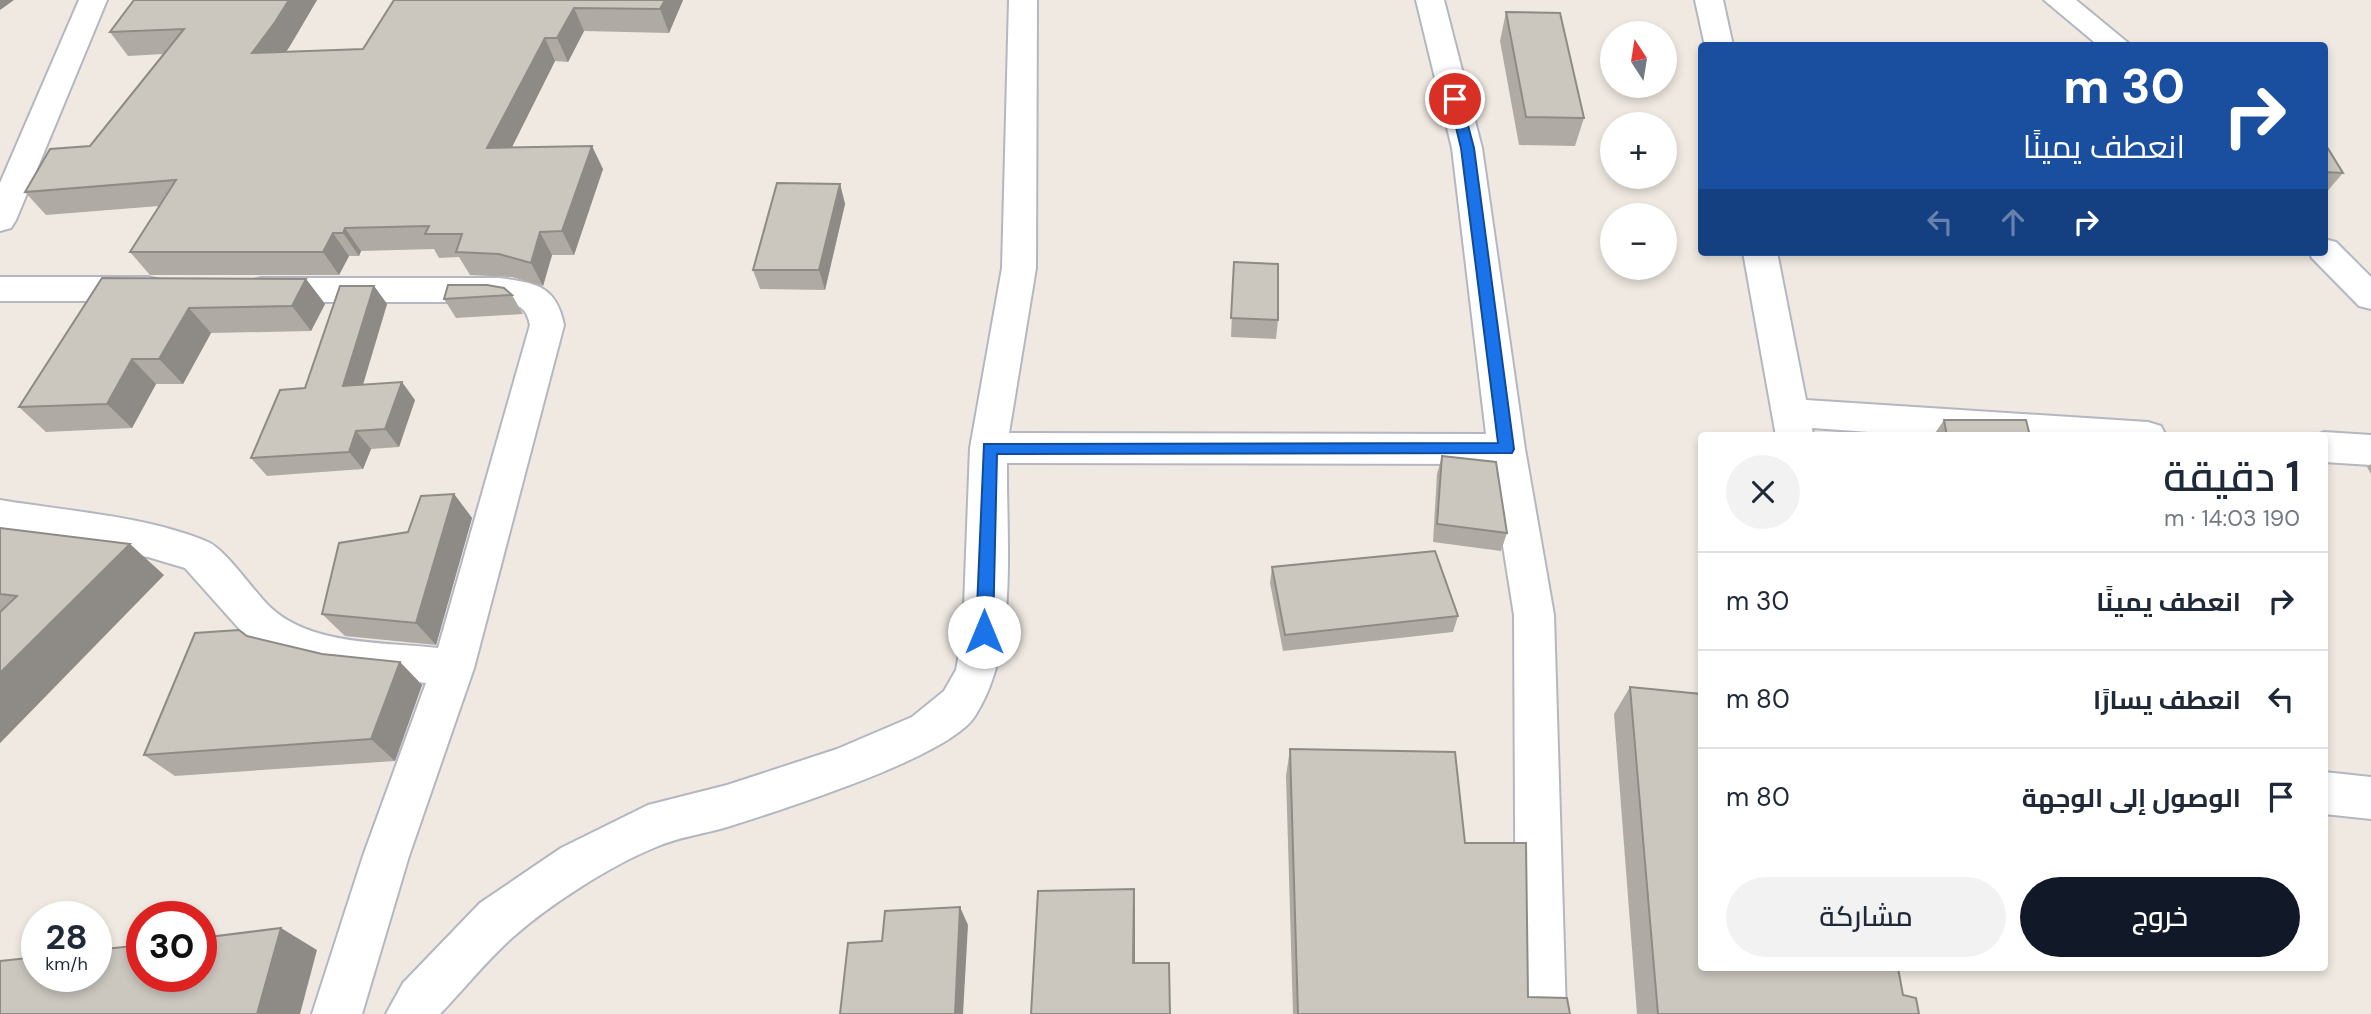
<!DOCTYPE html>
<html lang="ar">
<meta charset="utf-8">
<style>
body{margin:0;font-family:"DM Sans",Cairo,sans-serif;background:#f2f2f3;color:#1f2937;direction:rtl;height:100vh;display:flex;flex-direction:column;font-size:26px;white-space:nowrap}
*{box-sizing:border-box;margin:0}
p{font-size:23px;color:#747a83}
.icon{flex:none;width:38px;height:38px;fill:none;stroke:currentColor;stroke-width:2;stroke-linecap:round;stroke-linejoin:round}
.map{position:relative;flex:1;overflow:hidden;direction:ltr}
.sheet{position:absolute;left:1698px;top:432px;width:630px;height:539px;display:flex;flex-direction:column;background:#fff;border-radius:7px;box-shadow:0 4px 10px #0003;direction:rtl}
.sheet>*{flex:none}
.top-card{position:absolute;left:1698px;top:42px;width:630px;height:214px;border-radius:7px;box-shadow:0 4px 10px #0003;direction:rtl;background:#1a4fa0;color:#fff;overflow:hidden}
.needle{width:46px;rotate:348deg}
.fabs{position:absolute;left:1600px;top:21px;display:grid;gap:14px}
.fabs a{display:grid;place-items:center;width:77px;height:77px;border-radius:50%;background:#fff;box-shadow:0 4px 10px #0003;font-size:35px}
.speed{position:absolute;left:21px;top:901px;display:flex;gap:14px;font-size:35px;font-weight:700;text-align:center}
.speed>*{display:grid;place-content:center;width:91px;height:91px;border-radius:50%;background:#fff;box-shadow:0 4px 10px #0003;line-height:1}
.speed small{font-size:18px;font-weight:400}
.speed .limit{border:10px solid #d22;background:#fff;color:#111}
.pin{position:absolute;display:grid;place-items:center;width:60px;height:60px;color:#fff;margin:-30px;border:4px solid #fff;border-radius:50%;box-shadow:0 2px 7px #0007}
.me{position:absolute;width:77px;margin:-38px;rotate:0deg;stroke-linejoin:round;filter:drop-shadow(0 0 5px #0008)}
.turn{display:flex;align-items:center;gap:24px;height:147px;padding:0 28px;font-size:32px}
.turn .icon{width:91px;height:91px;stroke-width:2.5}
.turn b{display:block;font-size:49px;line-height:60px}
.lanes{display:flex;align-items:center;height:66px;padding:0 28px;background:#0003;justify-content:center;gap:35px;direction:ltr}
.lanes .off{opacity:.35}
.round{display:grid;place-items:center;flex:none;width:74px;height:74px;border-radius:37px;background:#f2f2f3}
.summary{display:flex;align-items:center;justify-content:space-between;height:119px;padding:0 28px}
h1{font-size:42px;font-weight:600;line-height:52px}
.button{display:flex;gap:14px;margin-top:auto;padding:14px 28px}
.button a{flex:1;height:80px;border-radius:42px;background:#111827;color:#fff;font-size:28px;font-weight:600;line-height:80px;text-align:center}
.button a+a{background:#f2f2f3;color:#1f2937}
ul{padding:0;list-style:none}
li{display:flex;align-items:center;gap:21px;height:98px;padding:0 28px;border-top:2px solid #e0e1e3}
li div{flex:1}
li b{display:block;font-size:26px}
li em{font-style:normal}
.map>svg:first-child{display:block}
</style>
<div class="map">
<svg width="2371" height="1014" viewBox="0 0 2371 1014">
<rect width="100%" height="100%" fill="#efe9e1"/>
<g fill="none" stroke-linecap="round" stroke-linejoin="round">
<g stroke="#b4b7c1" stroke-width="4">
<g id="minor">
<path d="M79,0h28l-91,220 -5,8 -11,3v-48z"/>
<path d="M1009,0h28l-1,268 -27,165 477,1 -34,-286 -36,-148h28l38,148 43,301 29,166 12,399h-50l-2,-399 -24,-151 -483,-1c-1,79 12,185 -32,253 -25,41 -197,95 -248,111 -23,7 -49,10 -71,20 -45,18 -107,58 -143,90 -26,23 -49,52 -73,77h-54l17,-31 77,-80 81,-55 87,-43 79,-20 110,-36 75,-32 32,-26 12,-21 7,-38 7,-184 32,-180z"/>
<path d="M1695,0h28l10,46h-28z"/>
<path d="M2044,0h32l56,46h-33z"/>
<path d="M2324,239l12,3 35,35v32l-12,-3 -47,-48 -3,-6h15z"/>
<path d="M1743,252h34l29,148 342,22 13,4 5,10h-241l-113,-8 1,8h-37z"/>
<path d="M0,277h148l12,3 5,9 -5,9 -12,3h-148z"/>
<path d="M261,278h238c36,5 57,7 65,47l-90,343 -65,188 -47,158h-50l51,-158 63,-173 -79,-9 -73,-17 -31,-24 -58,-65 -37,-11 -148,-25v-32c66,11 147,16 208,42 17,7 47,51 62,65 41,39 115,35 168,41l92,-323c-4,-20 -12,-20 -31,-23h-238l-12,-3 -5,-9 5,-9z"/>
<path d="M2324,432l47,3v30l-47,-3v-26h-10z"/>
<path d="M2324,772l47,5v42l-47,-5z"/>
</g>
</g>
<use href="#minor" fill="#fff" fill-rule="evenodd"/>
</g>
<g fill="#afaba4">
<path d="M134,0h183l-31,52 77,-3 31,-49h289l-14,33 -85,-2 -16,31 -13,-1 -43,86 91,22 -29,86h-22l-9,31 -31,-9 -42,-2 -11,-18 -20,1 -5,-9 -73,2 -2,5h-10l-10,19h-189l-20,-23 29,-46 -113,9 -21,-23 65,-46 73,-92 -35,2 -18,-24z"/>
<path d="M1506,12l78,106 -9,28 -56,-1 -19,-104z"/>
<path d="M2324,142l19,31 -19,22z"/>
<path d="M840,184l5,20 -20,86 -65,-1 -7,-19z"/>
<path d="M1234,262l44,58 -2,19 -45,-2z"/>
<path d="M102,278l204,1 19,25 -14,27 -100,2 -28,51h-27l-24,44 -86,4 -27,-25z"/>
<path d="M374,286l13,18 -24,81 52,15 -16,47 -28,2 -8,20 -96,7 -16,-18 54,-70z"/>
<path d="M512,295l11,19 -67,4 -12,-19z"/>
<path d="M1944,420l86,16h-97z"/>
<path d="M1442,456l65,77 -6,18 -68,-9 4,-68z"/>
<path d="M2371,464v10l-4,-7z"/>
<path d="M454,494l18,24 -36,127 -91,-9 -23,-22 86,-82z"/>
<path d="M0,528l164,47 -164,168z"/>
<path d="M1272,567l186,49 -5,16 -170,19 -13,-68z"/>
<path d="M247,636l75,18 78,8 22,23 -27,76 -220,15 -31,-21z"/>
<path d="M1630,687l273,308 16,19h-282l-23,-300z"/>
<path d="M1290,749l175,94 63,154 42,17h-277l-7,-238z"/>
</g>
<g fill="#8e8b86">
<path d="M0,0h14l-14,10z"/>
<path d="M289,0h28l-27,46 -22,31 -16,-24z"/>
<path d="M665,0h18l-14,33 -9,-24z"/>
<path d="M574,8l10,23 -16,31 -11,-24z"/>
<path d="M545,38l10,23 -55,110 -13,-23z"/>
<path d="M592,146l11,23 -29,86 -12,-24z"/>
<path d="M840,184l5,20 -20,86 -6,-20z"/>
<path d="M345,228l16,23 -2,5 -16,-23z"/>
<path d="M540,232l12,23 -9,31 -12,-23z"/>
<path d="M333,233l16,23 -10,19 -16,-23z"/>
<path d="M306,279l19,25 -14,27 -19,-25z"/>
<path d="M374,286l13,18 -30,100 -14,-18z"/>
<path d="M189,308l22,25 -28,51 -24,-25z"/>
<path d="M132,359l24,25 -24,44 -25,-24z"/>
<path d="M402,382l13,18 -16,47 -14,-18z"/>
<path d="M356,431l15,18 -8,20 -14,-17z"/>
<path d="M454,494l18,24 -36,127 -20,-22z"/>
<path d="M130,544l34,31 -164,168v-70z"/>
<path d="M400,662l22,23 -27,76 -24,-22z"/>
<path d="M1134,889l1,19v72l-2,-17z"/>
<path d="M960,907l8,18 -5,89h-8z"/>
<path d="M281,928l36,22 -17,64h-43z"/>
</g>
<g fill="#cbc7bf" stroke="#8e8b86" stroke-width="2">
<path d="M134,0h155l-14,22 -23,31 111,-4 31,-49h271l-5,9 -86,-1 -17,30h-12l-58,110 105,-2 -30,85 -22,1 -9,31 -32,-9 -43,-2 6,-18h-37l4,-8 -84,2 -2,5h-10l-10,19h-193l46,-72 -151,12 25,-43 40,-3 94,-117 -74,3z"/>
<path d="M1506,12l54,1 24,105 -58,-1z"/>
<path d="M2324,142l19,31 -19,-1z"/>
<path d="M777,183l63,1 -21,86h-66z"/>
<path d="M1234,262l44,2v56l-47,-2z"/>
<path d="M102,278l204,1 -14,27 -103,2 -30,51h-27l-25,45 -88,3z"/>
<path d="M448,285h39l17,3 8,7 -68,4z"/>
<path d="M340,286h34l-31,100 59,-4 -17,47 -29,2 -7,21 -98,6 29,-68 25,-2z"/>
<path d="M1944,420h82l4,16h-83z"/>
<path d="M1442,456l54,6 11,71 -70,-9z"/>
<path d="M454,494l-38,129 -94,-9 17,-71 69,-11 13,-36z"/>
<path d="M0,528l130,16 -130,129v-61l17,-16 -17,-2z"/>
<path d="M1435,551l23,65 -173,19 -13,-68z"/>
<path d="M239,630l8,6 75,18 78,8 -29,77 -227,16 51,-122z"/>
<path d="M1630,687l71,7v274h197l5,27 13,3 3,16h-261z"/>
<path d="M1290,749l165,3 10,91h61l2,154 39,1 3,16h-272z"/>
<path d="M1134,889l-1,74h36l1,51h-139l7,-123z"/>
<path d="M960,907l-5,107h-115l8,-71 34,-2 3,-30z"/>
<path d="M281,928l-24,86h-257v-53l37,-4v19h59v-26l46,-5v31h59v-38z"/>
</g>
<path fill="#1a73e8" stroke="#114b97" stroke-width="2" d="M1455,95l6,4 13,49 40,301 -2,4 -515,1 -4,178 -9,7 -6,-2 -2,-5 8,-188 514,-1 -37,-295 -12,-49z"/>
</svg>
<div class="fabs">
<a><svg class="needle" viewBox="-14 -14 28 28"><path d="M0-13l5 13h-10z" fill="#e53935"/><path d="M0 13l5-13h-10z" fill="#747a83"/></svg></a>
<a>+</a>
<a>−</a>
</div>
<div class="speed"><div>28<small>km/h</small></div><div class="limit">30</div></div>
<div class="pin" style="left:1455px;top:99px;background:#d93025"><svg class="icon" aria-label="arrive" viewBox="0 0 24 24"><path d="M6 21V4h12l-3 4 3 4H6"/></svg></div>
<svg class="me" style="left:984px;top:632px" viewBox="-20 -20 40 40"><circle r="19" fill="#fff"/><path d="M0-13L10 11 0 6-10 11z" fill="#1a73e8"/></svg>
<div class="top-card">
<div class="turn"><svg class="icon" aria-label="right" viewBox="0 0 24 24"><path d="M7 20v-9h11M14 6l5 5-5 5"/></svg><div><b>30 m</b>انعطف يمينًا</div></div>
<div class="lanes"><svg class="icon off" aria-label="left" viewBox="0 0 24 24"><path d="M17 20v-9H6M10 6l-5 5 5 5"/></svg><svg class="icon off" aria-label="ahead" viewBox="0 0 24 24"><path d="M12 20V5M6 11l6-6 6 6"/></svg><svg class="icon" aria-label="right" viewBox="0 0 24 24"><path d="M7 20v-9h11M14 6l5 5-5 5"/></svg></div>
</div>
<section class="sheet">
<div class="summary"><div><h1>1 دقيقة</h1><p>190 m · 14:03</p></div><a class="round"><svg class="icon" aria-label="close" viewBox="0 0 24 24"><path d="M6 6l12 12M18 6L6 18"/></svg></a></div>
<ul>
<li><svg class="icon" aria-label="right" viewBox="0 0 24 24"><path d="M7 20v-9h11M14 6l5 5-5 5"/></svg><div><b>انعطف يمينًا</b></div><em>30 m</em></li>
<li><svg class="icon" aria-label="left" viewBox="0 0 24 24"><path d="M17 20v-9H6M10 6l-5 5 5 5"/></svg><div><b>انعطف يسارًا</b></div><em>80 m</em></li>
<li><svg class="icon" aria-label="arrive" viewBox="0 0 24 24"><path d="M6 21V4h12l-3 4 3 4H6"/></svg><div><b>الوصول إلى الوجهة</b></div><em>80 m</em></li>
</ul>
<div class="button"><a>خروج</a><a>مشاركة</a></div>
</section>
</div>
